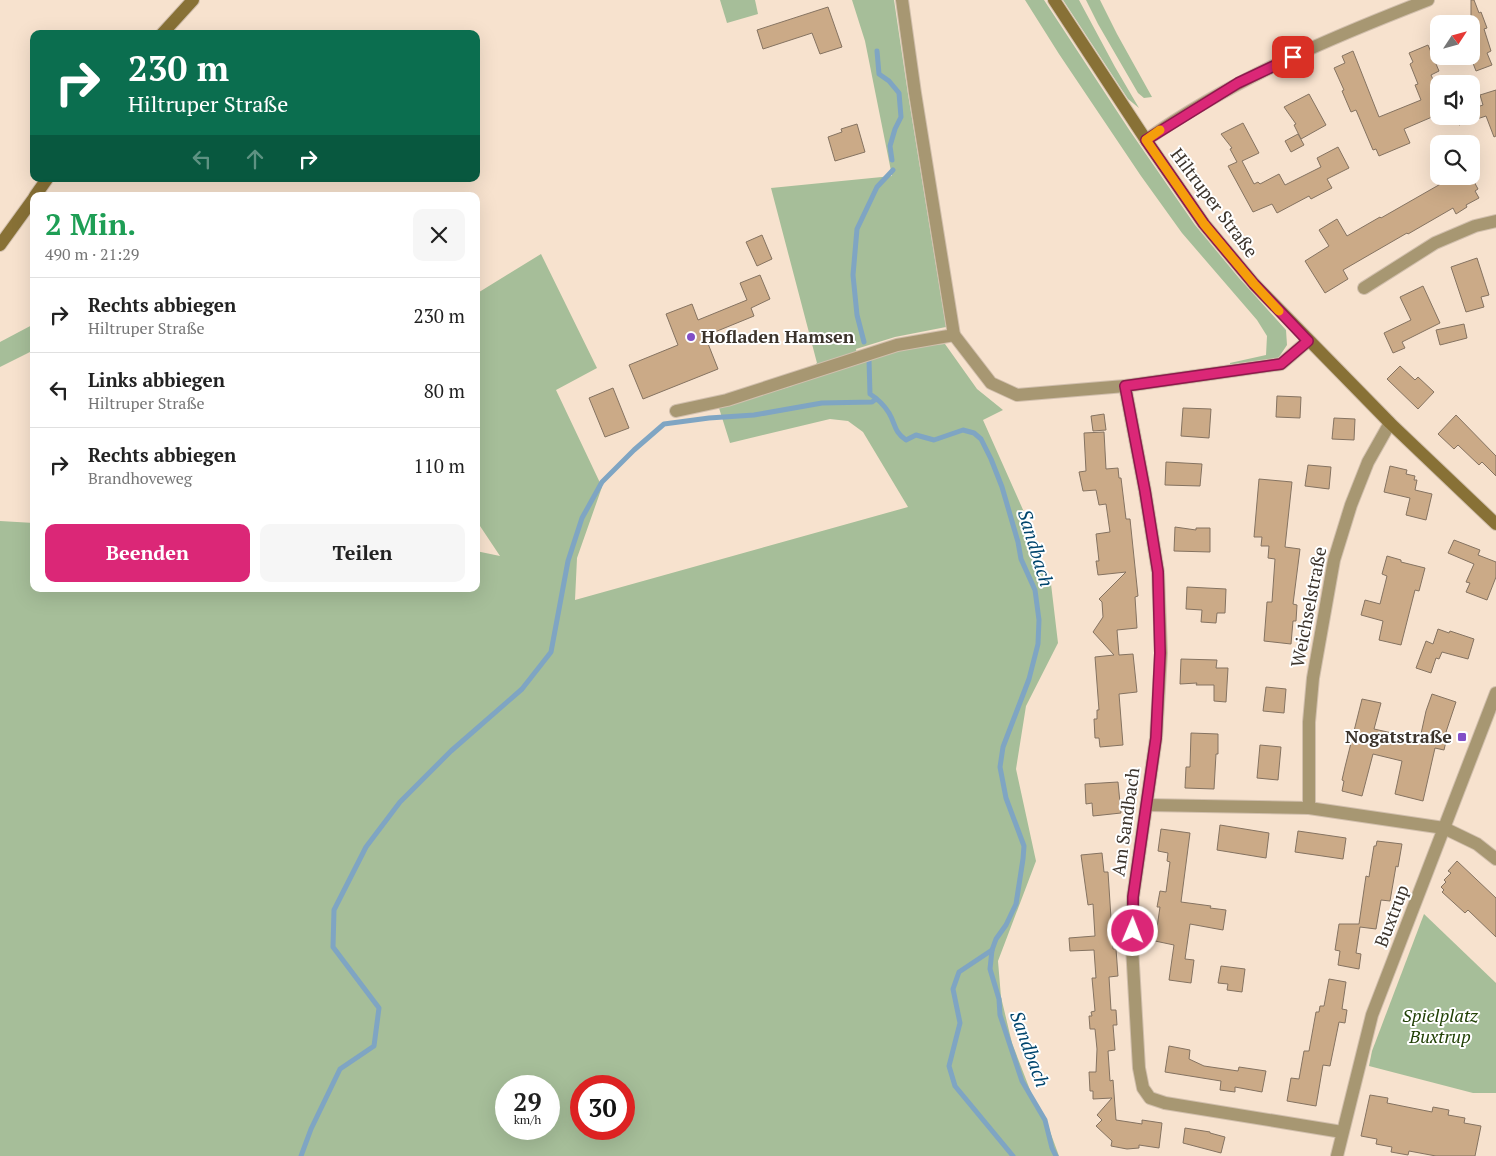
<!DOCTYPE html>
<html lang="de">
<meta charset="utf-8">
<style>
body{margin:0;font-family:"PT Serif",serif;background:#f6f6f6;color:#222;height:100vh;display:flex;flex-direction:column;font-size:19px;white-space:nowrap}
*{box-sizing:border-box;margin:0}
p{font-size:16px;color:#767676}
.icon{flex:none;width:28px;height:28px;fill:none;stroke:currentColor;stroke-width:2;stroke-linecap:round;stroke-linejoin:round}
.map{position:relative;flex:1;overflow:hidden}
.side{position:absolute;left:30px;top:192px;width:450px;height:400px;display:flex;flex-direction:column;background:#fff;border-radius:10px;box-shadow:0 5px 20px #0002}
.side>*{flex:none}
.guide{position:absolute;left:30px;top:30px;width:450px;height:152px;border-radius:10px;box-shadow:0 5px 20px #0002;background:#0b6e4f;color:#fff;overflow:hidden}
.needle{width:32px;rotate:54deg}
.controls{position:absolute;left:1430px;top:15px;display:grid;gap:10px}
.controls a{display:grid;place-items:center;width:50px;height:50px;border-radius:10px;background:#fff;box-shadow:0 5px 20px #0002;font-size:25px}
.speed{position:absolute;left:495px;top:1075px;display:flex;gap:10px;font-size:25px;font-weight:700;text-align:center}
.speed>*{display:grid;place-content:center;width:65px;height:65px;border-radius:50%;background:#fff;box-shadow:0 5px 20px #0002;line-height:1}
.speed small{font-size:12px;font-weight:400}
.speed .limit{border:8px solid #d22;background:#fff;color:#111}
.pin{position:absolute;display:grid;place-items:center;width:42px;height:42px;color:#fff;margin:-21px;border-radius:10px;box-shadow:0 2px 8px #0006}
.me{position:absolute;width:55px;margin:-28px;rotate:1deg;stroke-linejoin:round;filter:drop-shadow(0 0 4px #0008)}
.turn{display:flex;align-items:center;gap:18px;height:105px;padding:0 15px;font-size:22px}
.turn .icon{width:65px;height:65px;stroke-width:2.5}
.turn b{display:block;font-size:35px;line-height:42px}
.lanes{display:flex;align-items:center;height:48px;padding:0 15px;background:#0003;justify-content:center;gap:25px;direction:ltr}
.lanes .off{opacity:.35}
.round{display:grid;place-items:center;flex:none;width:52px;height:52px;border-radius:10px;background:#f6f6f6}
.head{display:flex;align-items:center;justify-content:space-between;height:85px;padding:0 15px}
h1{font-size:30px;font-weight:700;line-height:38px;color:#1e9e55}
.action{display:flex;gap:10px;margin-top:auto;padding:10px 15px}
.action a{flex:1;height:58px;border-radius:10px;background:#db2777;color:#fff;font-size:20px;font-weight:700;line-height:58px;text-align:center}
.action a+a{background:#f6f6f6;color:#222}
ul{padding:0;list-style:none}
li{display:flex;align-items:center;gap:15px;height:75px;padding:0 15px;border-top:1px solid #e0e0e0}
li div{flex:1}
li b{display:block;font-size:19px}
li em{font-style:normal}
.map>svg:first-child{display:block}
</style>
<div class="map">
<svg width="1496" height="1156" viewBox="0 0 1496 1156">
<rect width="100%" height="100%" fill="#f7e2ce"/>
<g fill="#a6be99" fill-rule="evenodd">
<path d="M720,0h35l3,14 -31,9z"/>
<path d="M852,0h42l14,94 38,233 -51,10 -39,12 2,11 39,-13 48,-3 32,45 26,21 -20,10 41,92 27,72 7,59 -32,63 -10,63 20,92 -38,100 3,36 11,46 20,52 16,31 11,30h-1059v-635l34,2v66h442v-38l24,5 -24,-36v-226l65,-40 56,114 -41,22 46,97 -25,71 -2,42 333,-93 -45,-75 -15,-11 -18,-2 -100,24 -11,-35 73,-22 25,-23 -46,-175 121,-12 -27,-135zM506,1086h43v43h-43zM581,1086h43v43h-43z"/>
<path d="M1025,0h19l86,131 65,94 44,53 47,52 1,15 -10,15 -47,9v-6l36,-8 1,-19 -10,-16 -75,-87 -41,-57 -82,-122z"/>
<path d="M1063,0h16l36,67 24,41 -11,-9z"/>
<path d="M1086,0h14l17,34 35,63 -8,1 -6,-5 -40,-69z"/>
<path d="M34,324v26l-34,17v-25z"/>
<path d="M1424,914l72,69v110h-23l-104,-27 3,-15z"/>
</g>
<g fill="none" stroke-linecap="round" stroke-linejoin="round">
<g stroke="#7fa5c3" stroke-width="5">
<path d="M877,51l2,23 10,7 10,12 2,24 -6,12 -5,17 2,14"/>
<path d="M864,342l-7,-27 -4,-40 4,-46 20,-42 16,-17"/>
<path d="M869,360l1,34c8,5 14,11 19,19 7,12 5,19 17,27l10,-5 18,5 29,-10 11,3 7,6 10,20 11,28 16,55 3,17 14,31 4,30 -1,24 -9,35 -26,68 -3,20 6,31 18,48 -1,13 -7,45 -10,21 -10,14 -4,11 -2,19 9,30 1,16 22,66 23,39 7,28 4,8"/>
<path d="M992,950l-33,22 -6,17 7,34 -11,43 6,20 58,70"/>
<path d="M301,1156l10,-27 29,-60 34,-23 5,-38 -46,-61 1,-37 32,-63 34,-45 51,-51 71,-62 29,-37 17,-91 14,-43 20,-36 32,-32 30,-26 45,-6 45,-3 68,-12 50,-1 4,-3"/>
</g>
</g>
<g fill="#cbaa87" stroke="#857361">
<path d="M1471,0h3l5,13 2,-1 6,16 -3,1 7,22 -4,2 5,12 -16,6 -5,-13z"/>
<path d="M828,7l14,40 -22,7 -8,-21 -49,16 -6,-19z"/>
<path d="M1428,45l11,26 -8,4 8,18v21l-35,15 6,14 -31,13 -3,-7 -3,1 -17,-40 -5,2 -9,-21 2,-1 -10,-22 11,-5 -3,-7 11,-5 26,66 42,-17 -6,-15 3,-1 -8,-20 3,-2 -4,-9z"/>
<path d="M1496,90v46l-2,1 -8,-21 -27,9 -3,-9h15v-7l12,-4 -3,-10z"/>
<path d="M1309,94l17,31 -25,14 -7,-14 2,-1 -12,-17z"/>
<path d="M1243,123l16,30 -17,8 12,23 4,-2 2,2 19,-10 6,11 36,-18 -4,-9 21,-11 11,21 -22,11 5,9 -21,11 -2,-3 -32,17 -5,-9 -19,8 -25,-46 9,-4 -7,-13 2,-1 -11,-14z"/>
<path d="M857,124l8,28 -30,9 -7,-24 14,-5 -1,-3z"/>
<path d="M1298,134l6,11 -13,7 -6,-11z"/>
<path d="M1441,176h30l7,13 -3,2 4,7 -13,7 1,2 -11,7 -3,-6 -45,26 -1,-1 -64,37 5,9 -23,14 -20,-32 24,-15 -10,-16 18,-11 10,17 33,-19 1,1 63,-36z"/>
<path d="M762,235l10,24 -15,7 -11,-24z"/>
<path d="M1477,258l12,37 -8,2 3,10 -18,5 -15,-45z"/>
<path d="M760,275l10,24 -19,9 3,8 -49,20 13,33 -75,30 -14,-34 49,-20 -12,-31 26,-10 6,16 49,-20 -7,-17z"/>
<path d="M1423,286l17,37 -38,19 3,6 -12,5 -9,-20 27,-13 -11,-23z"/>
<path d="M1464,324l3,14 -27,7 -4,-15z"/>
<path d="M1400,366l15,14 3,-3 16,15 -16,17 -31,-30z"/>
<path d="M613,388l16,40 -24,9 -16,-39z"/>
<path d="M1277,396l24,1 -1,21 -24,-1z"/>
<path d="M1183,408l28,1 -2,29 -28,-2z"/>
<path d="M1104,414l2,16 -13,1 -2,-15z"/>
<path d="M1456,415l40,41v20l-14,-14 -3,3 -21,-20 -4,4 -16,-15z"/>
<path d="M1334,418l21,1 -1,21 -22,-1z"/>
<path d="M1104,432l2,37 12,-1 1,10h2l5,41h4l8,77 -3,1 2,31 -20,2 2,25 14,-1 4,38 -18,2 4,51 -23,2 -1,-9h-4l-1,-19h3v-9h2l-4,-53 19,-2 -21,-23 10,-15 -1,-15 -3,-3 27,-27 -28,3 -2,-14h3l-3,-27 14,-2 -4,-28 -7,1 -3,-15 -13,1 -4,-19 7,-1 -2,-38z"/>
<path d="M1166,462l36,2 -2,22 -35,-1z"/>
<path d="M1308,465l23,2 -2,22 -24,-3z"/>
<path d="M1390,466l17,4 -1,4 9,2 -1,4h3l-2,10 17,4 -6,26 -20,-5 4,-17 -26,-6z"/>
<path d="M1259,479l33,3 -7,65 15,2 -7,55 4,1 -1,16h-3l-2,23 -27,-3 3,-39h5l3,-43 -7,-1 1,-12h-8l1,-9h-8z"/>
<path d="M1175,527l21,3v-2h14v24l-36,-1z"/>
<path d="M1454,540l26,10 -2,5 18,7v15l-9,23 -21,-8 4,-9 -4,-1 8,-18 -26,-11z"/>
<path d="M1387,556l14,4v2l24,6 -6,23 -4,-1 -14,55 -22,-5 4,-19 -22,-6 4,-15 15,4 7,-28 -5,-2z"/>
<path d="M1187,587l39,2 -1,24h-8l-1,10 -15,-1 1,-12 -16,-1z"/>
<path d="M1438,629l11,4 1,-2 24,8 -6,20 -26,-7 -3,7 -3,-1 -5,15 -15,-5 10,-27 7,3z"/>
<path d="M1181,659l36,1 -1,8h12l-2,34 -12,-1v-16h-18l1,-2 -17,1z"/>
<path d="M1266,687l20,2 -2,24 -21,-2z"/>
<path d="M1432,694l24,8 -10,30 2,1 -4,17 -9,-2 -12,53 -28,-7 7,-33 -29,-7 -11,42 -20,-5 2,-10 -2,-1 3,-13 17,-68 19,4 -7,26 18,4v3l27,7 7,-32z"/>
<path d="M1191,733l27,1v20h-2l-2,35 -29,-1 1,-21h4z"/>
<path d="M1260,745l21,2 -3,33 -21,-2z"/>
<path d="M1118,782l3,31 -28,3 -1,-13 -6,1 -1,-20z"/>
<path d="M1220,825l49,8 -3,25 -49,-8z"/>
<path d="M1161,829l29,4 -9,69 30,4 -1,2 16,2 -3,20 -33,-6 -5,35 9,1 -3,23 -22,-3 5,-35 -19,-4 5,-34h-3l3,-16 6,1 4,-30 -3,-1 1,-8 -10,-2z"/>
<path d="M1298,831l48,7 -3,21 -48,-7z"/>
<path d="M1377,841l25,3 -4,23 -2,-1 -6,35 -9,-1 -5,29 -16,-2 -4,26 5,1 -2,15 -21,-4 2,-14 -5,-1 4,-26h20l7,-48 3,1 5,-31h2z"/>
<path d="M1102,853l2,19h4l5,77h3l2,27 -9,1 2,33h5l1,15h-4l2,25 -7,1 2,30 3,-1 3,40 26,4v-4l20,3 -3,25 -20,-3v3l-12,1 -16,-3 1,-5 -16,-15 6,-6 -5,-5 15,-17 -19,1v-8h-3l-1,-19h7l1,-23 -2,-20h-5l-1,-13h3l-1,-4 4,-1 -3,-33h4l-2,-28 -24,1 -1,-13 26,-2 -2,-32 -5,1 -7,-50z"/>
<path d="M1457,861l39,37v39l-28,-27 -3,3 -23,-21 2,-2 -3,-3 5,-5 -2,-2 7,-7 -3,-2z"/>
<path d="M1221,966l24,3 -3,23 -15,-2 1,-6 -10,-1z"/>
<path d="M1329,979l17,3 -4,27 5,1 -2,13 -6,-1 -9,44 -7,-1 -7,41 -29,-5 4,-23 8,1 5,-28h5l7,-39h3l1,-6h4z"/>
<path d="M1169,1046l21,4 -1,9 15,7 34,5 1,-4 27,4 -4,21 -27,-5v5l-15,-2 1,-9 -56,-9z"/>
<path d="M1370,1095l18,3 -1,5 45,9 1,-5 16,3 -1,5 17,3 -1,5 17,3 -6,30h-39l-27,-5 -1,4 -17,-3 1,-5 -16,-3 1,-5 -16,-3z"/>
<path d="M1185,1128l25,4v1l15,4 -4,16 -38,-10z"/>
</g>
<g fill="none" stroke-linecap="round" stroke-linejoin="round">
<g stroke="#d1bfad" stroke-width="14">
<g id="street">
<path d="M1146,140c87,-61 184,-102 282,-140"/>
<path d="M1364,288l71,-45 40,-17 21,-5"/>
<path d="M954,335l37,48 26,12 108,-9 156,-22 27,-23"/>
<path d="M1125,386l20,105 13,81 3,81 -5,85 -23,159 -1,50 7,121 4,20 7,10 15,5 177,29"/>
<path d="M676,411l51,-11 170,-55 57,-10 -39,-242 -13,-93"/>
<path d="M1147,805l162,3 135,20 33,16 19,15"/>
<path d="M1309,808v-86l4,-44 21,-118 17,-55 17,-43 22,-39"/>
<path d="M1337,1156l35,-141 124,-322"/>
</g>
</g>
<g stroke="#d1bfad" stroke-width="14">
<g id="secondary">
<path d="M1054,0l92,140 58,84 50,60 136,139 106,101"/>
<path d="M162,34l31,-34"/>
<path d="M35,196l12,-17"/>
<path d="M0,245l34,-47"/>
</g>
</g>
<use href="#street" stroke="#a79772" stroke-width="12"/>
<use href="#secondary" stroke="#887136" stroke-width="12"/>
</g>
<g fill="none" stroke-linecap="round" stroke-linejoin="round">
<g stroke="#8e194d" stroke-width="12">
<path id="route" d="M1133,931v-34l23,-159 4,-85 -2,-81 -13,-81 -20,-105 156,-22 27,-23 -54,-57 -50,-60 -58,-84 92,-57 55,-26"/>
</g>
<use href="#route" stroke="#db2777" stroke-width="9"/>
<path stroke="#f59e0b" stroke-width="9" d="M1160,130l-14,10 58,84 50,60 25,27"/>
</g>
<g fill="#824fc7" stroke="#fff" stroke-width="2">
<circle cx="691" cy="337" r="5"/>
<rect x="1457" y="732" width="10" height="10" rx="2.5"/>
</g>
<g text-anchor="middle" stroke-width="4" stroke-linejoin="round" paint-order="stroke">
<g font-size="18" fill="#3b332b" stroke="#fff">
<text transform="translate(1214 203) rotate(53)" y="6">Hiltruper Straße</text>
<text transform="translate(1309 607) rotate(-79)" y="6">Weichselstraße</text>
<text transform="translate(1126 822) rotate(-82)" y="6">Am Sandbach</text>
<text transform="translate(1392 916) rotate(-69)" y="6">Buxtrup</text>
</g>
<g font-size="18" font-weight="bold" fill="#3b332b" stroke="#fff" text-anchor="start">
<text x="701" y="343">Hofladen Hamsen</text>
<text x="1452" y="743" text-anchor="end">Nogatstraße</text>
</g>
<g font-size="18" font-style="italic" fill="#214005" stroke="#fff">
<text x="1440" y="1022">Spielplatz<tspan x="1440" dy="21">Buxtrup</tspan></text>
</g>
<g font-size="19" font-style="italic" fill="#00456d" stroke="#fff">
<text transform="translate(1036 548) rotate(73)" y="7">Sandbach</text>
<text transform="translate(1030 1049) rotate(70)" y="7">Sandbach</text>
</g>
</g>
</svg>
<div class="controls">
<a><svg class="needle" viewBox="-14 -14 28 28"><path d="M0-13l5 13h-10z" fill="#e53935"/><path d="M0 13l5-13h-10z" fill="#767676"/></svg></a>
<a><svg class="icon" aria-label="sound" viewBox="0 0 24 24"><path d="M4 9h4l5-4v14l-5-4H4zM17 9q2 3 0 6"/></svg></a>
<a><svg class="icon" aria-label="search" viewBox="0 0 24 24"><circle cx="10" cy="10" r="6"/><path d="M15 15l6 6"/></svg></a>
</div>
<div class="speed"><div>29<small>km/h</small></div><div class="limit">30</div></div>
<div class="pin" style="left:1293px;top:57px;background:#d93025"><svg class="icon" aria-label="arrive" viewBox="0 0 24 24"><path d="M6 21V4h12l-3 4 3 4H6"/></svg></div>
<svg class="me" style="left:1133px;top:931px" viewBox="-20 -20 40 40"><circle r="17" fill="#db2777" stroke="#fff" stroke-width="3"/><path d="M0-11L8 9 0 5-8 9z" fill="#fff"/></svg>
<div class="guide">
<div class="turn"><svg class="icon" aria-label="right" viewBox="0 0 24 24"><path d="M7 20v-9h11M14 6l5 5-5 5"/></svg><div><b>230 m</b>Hiltruper Straße</div></div>
<div class="lanes"><svg class="icon off" aria-label="left" viewBox="0 0 24 24"><path d="M17 20v-9H6M10 6l-5 5 5 5"/></svg><svg class="icon off" aria-label="ahead" viewBox="0 0 24 24"><path d="M12 20V5M6 11l6-6 6 6"/></svg><svg class="icon" aria-label="right" viewBox="0 0 24 24"><path d="M7 20v-9h11M14 6l5 5-5 5"/></svg></div>
</div>
<section class="side">
<div class="head"><div><h1>2 Min.</h1><p>490 m · 21:29</p></div><a class="round"><svg class="icon" aria-label="close" viewBox="0 0 24 24"><path d="M6 6l12 12M18 6L6 18"/></svg></a></div>
<ul>
<li><svg class="icon" aria-label="right" viewBox="0 0 24 24"><path d="M7 20v-9h11M14 6l5 5-5 5"/></svg><div><b>Rechts abbiegen</b><p>Hiltruper Straße</p></div><em>230 m</em></li>
<li><svg class="icon" aria-label="left" viewBox="0 0 24 24"><path d="M17 20v-9H6M10 6l-5 5 5 5"/></svg><div><b>Links abbiegen</b><p>Hiltruper Straße</p></div><em>80 m</em></li>
<li><svg class="icon" aria-label="right" viewBox="0 0 24 24"><path d="M7 20v-9h11M14 6l5 5-5 5"/></svg><div><b>Rechts abbiegen</b><p>Brandhoveweg</p></div><em>110 m</em></li>
</ul>
<div class="action"><a>Beenden</a><a>Teilen</a></div>
</section>
</div>
